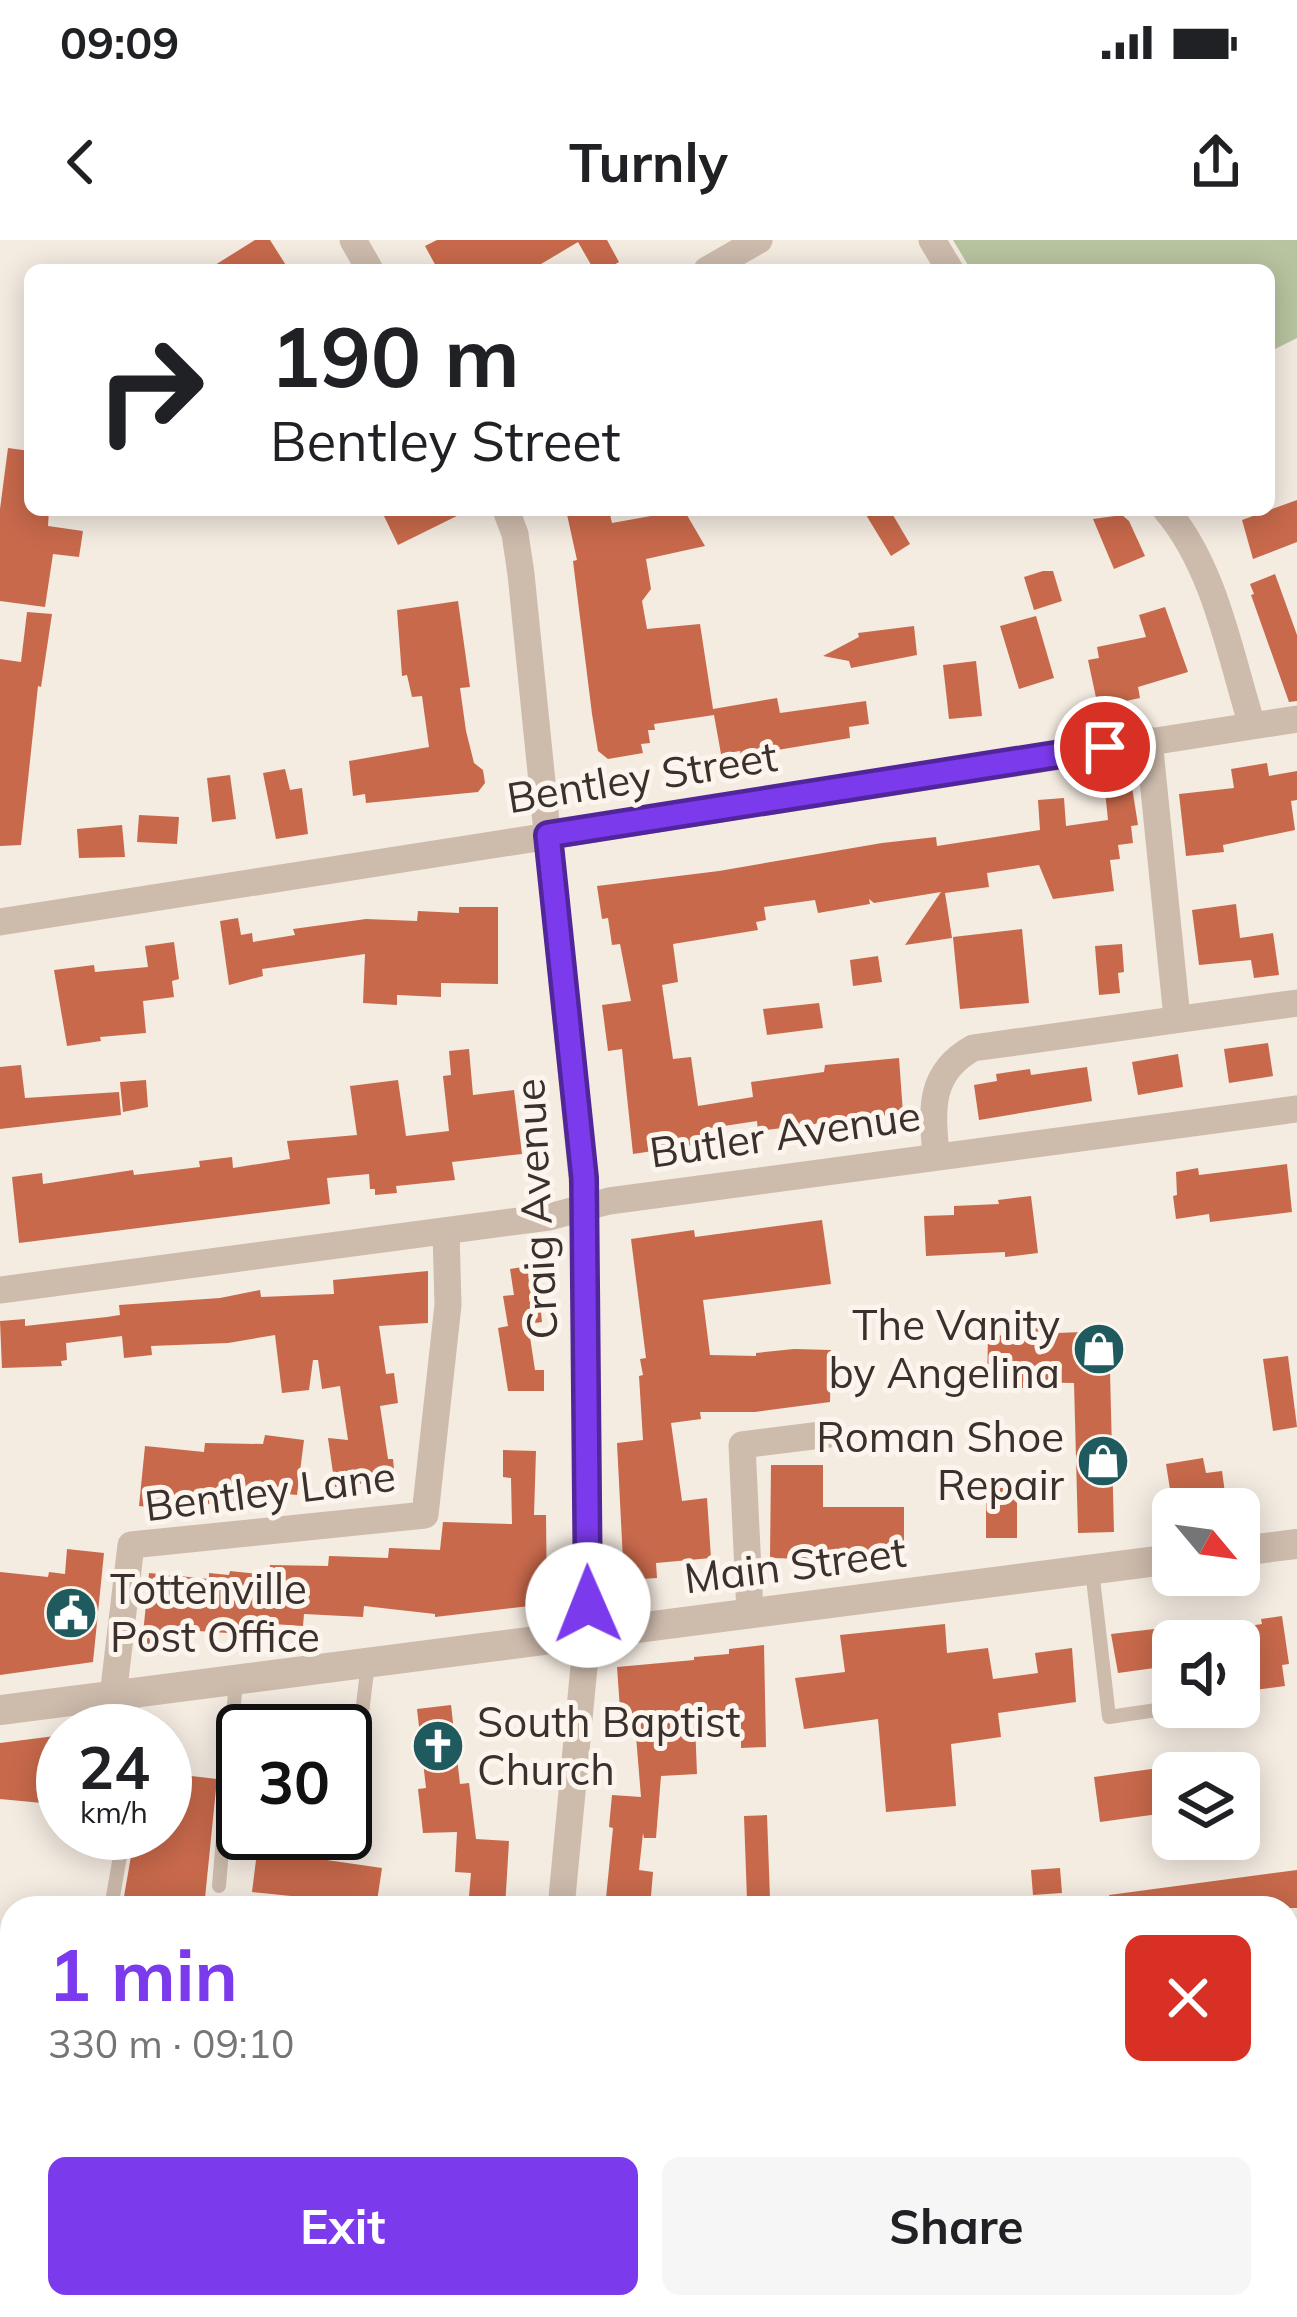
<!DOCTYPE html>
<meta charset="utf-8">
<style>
body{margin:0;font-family:Mulish,sans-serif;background:#f6f6f6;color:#202124;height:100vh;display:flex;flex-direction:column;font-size:45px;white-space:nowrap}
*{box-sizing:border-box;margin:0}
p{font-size:39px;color:#757577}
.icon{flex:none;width:66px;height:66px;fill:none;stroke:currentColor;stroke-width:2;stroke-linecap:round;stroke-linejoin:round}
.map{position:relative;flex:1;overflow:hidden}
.side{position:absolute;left:0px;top:1656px;width:1299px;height:423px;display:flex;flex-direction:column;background:#fff;border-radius:36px 36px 0 0;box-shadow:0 6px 30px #0003}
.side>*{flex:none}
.banner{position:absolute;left:24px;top:24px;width:1251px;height:252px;border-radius:18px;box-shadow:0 6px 30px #0003;background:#fff;color:#202124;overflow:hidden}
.needle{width:78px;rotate:119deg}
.buttons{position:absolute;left:1152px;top:1248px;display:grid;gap:24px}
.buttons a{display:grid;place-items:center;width:108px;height:108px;border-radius:18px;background:#fff;box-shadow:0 6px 30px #0003;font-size:60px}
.speed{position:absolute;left:36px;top:1464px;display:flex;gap:24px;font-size:60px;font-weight:700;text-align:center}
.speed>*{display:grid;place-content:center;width:156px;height:156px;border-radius:50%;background:#fff;box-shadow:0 6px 30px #0003;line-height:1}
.speed small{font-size:30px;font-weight:400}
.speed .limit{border:6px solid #111;border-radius:18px;background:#fff;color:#111}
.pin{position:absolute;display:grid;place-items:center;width:102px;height:102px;color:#fff;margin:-51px;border:6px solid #fff;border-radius:50%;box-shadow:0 3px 12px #0007}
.me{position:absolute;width:132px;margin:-66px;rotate:359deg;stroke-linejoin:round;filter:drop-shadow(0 0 9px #0008)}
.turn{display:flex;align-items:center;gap:42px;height:252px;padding:0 48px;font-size:54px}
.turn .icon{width:156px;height:156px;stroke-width:2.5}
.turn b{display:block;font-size:84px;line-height:102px}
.round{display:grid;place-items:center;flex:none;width:126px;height:126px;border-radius:18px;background:#f6f6f6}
.head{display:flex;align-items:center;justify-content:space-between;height:204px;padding:0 48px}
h1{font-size:72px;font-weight:700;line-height:90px;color:#7c3aed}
.cta{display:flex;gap:24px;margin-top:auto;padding:24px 48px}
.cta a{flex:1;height:138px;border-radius:18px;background:#7c3aed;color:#fff;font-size:48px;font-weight:700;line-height:138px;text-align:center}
.cta a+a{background:#f6f6f6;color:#202124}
.status{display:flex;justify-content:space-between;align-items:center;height:84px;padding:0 60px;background:#fff;direction:ltr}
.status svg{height:33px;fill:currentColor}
header{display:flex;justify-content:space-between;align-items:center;height:156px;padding:0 48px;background:#fff;font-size:54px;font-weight:700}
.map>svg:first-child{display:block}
</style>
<div class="status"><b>09:09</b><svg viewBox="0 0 49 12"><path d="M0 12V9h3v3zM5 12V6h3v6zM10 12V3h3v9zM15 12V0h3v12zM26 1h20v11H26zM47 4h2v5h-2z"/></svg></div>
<header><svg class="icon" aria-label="back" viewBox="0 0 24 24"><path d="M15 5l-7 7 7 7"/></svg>Turnly<svg class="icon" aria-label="share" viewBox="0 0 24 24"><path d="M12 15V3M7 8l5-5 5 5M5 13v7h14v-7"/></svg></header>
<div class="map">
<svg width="1297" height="2077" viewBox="0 0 1297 2077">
<rect width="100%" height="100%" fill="#f4ebe1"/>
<path fill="#b8c4a0" d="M953,0h344v98l-28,14v-82h-298z"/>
<g fill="#c8694b">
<path d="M255,0h15l19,30h-82z"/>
<path d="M437,0h170l12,22 -14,8h-11l-16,-28 -47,28h-93l-13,-24z"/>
<path d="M8,208l22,3v59h19l-1,16 35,5 -4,26 -26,-3 -8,53 -45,-6v-92z"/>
<path d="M1297,260v42l-44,17 -11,-39z"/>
<path d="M396,270h73l-71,35 -14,-29z"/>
<path d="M566,270h43l3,13 72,-13 21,36 -59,13 5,30 -9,12 5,28 53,-5 13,85 64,-11 3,15 86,-12 3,23 -20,3 1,11 -109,18 -1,-5 -19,3 -7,-39 -60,9 1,6h-7l2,13 -9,1 2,9 -35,6 -10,-8 -6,-37 -19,-153 4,-1z"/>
<path d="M863,270h27l20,34 -19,12z"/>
<path d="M1122,275l7,6 16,35 -31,13 -21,-50z"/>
<path d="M1043,331h10l9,30 -28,9 -10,-33z"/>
<path d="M1275,334l22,61v66l-8,1 -38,-107 3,-1 -4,-10z"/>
<path d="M458,361l12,86 -10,1 6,43 8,32 9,7 2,13 -7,9 -112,11 -1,-9 -12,2 -4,-35 80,-14 -7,-51 -10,1 -5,-22 -5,1 -5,-66z"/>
<path d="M1165,367l23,65 -50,15 2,11 -42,9 -10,-47 11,-2 -2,-11 49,-10 -7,-22z"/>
<path d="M27,372l25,2 -11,73 -3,-1 -17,159 -21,1v-187l21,3z"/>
<path d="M1036,376l18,62 -35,11 -19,-63z"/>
<path d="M914,386l3,29 -66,13 -2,-7 -26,-5 36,-19 -1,-4z"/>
<path d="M976,421l6,55 -33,3 -6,-54z"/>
<path d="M1267,523l2,13 28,-5v29l-6,1 4,29 -72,15 1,7 -38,4 -7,-62 55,-6 -3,-19z"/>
<path d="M285,529l5,21 12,-2 6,46 -32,5 -13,-66z"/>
<path d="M230,535l6,44 -24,3 -5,-44z"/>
<path d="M1132,547l6,38 -7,1 2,17 -15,2 2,14 -10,1 4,31 -61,8 -14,-34 -52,8 2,14 -44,6 7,45 -47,7 36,-53 -67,11 -5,-4 1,5 -52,9 -3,-13 -51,7 2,13 -10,2 2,8 -85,14 5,38 -16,3 11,74 18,-2 7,49 55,-9 -2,-15 73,-10 1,-7 74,-7 4,55 -145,18 -1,-10 -53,8 2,14 -73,11 -11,-105 -14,2 -6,-46 29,-4 -11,-57 -8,1 -4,-27 -6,1 -5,-33 122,-15 163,-28 54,-6 1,9 103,-16 -2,-30 26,-2 2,28 42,-6 -3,-29z"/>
<path d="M139,575l40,2 -2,27 -40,-2z"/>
<path d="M122,585l3,32 -46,1 -2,-29z"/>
<path d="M1236,664l4,34 33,-5 6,42 -25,3 -3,-18 -52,5 -7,-55z"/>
<path d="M459,667h39v77l-57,-1v14l-44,-2v10l-34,-2 2,-49 -103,15 1,7 -34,9 -9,-64 18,-3 3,17 11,-2 1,9 42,-7 -2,-6 73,-10 51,2 1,-10 41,2z"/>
<path d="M1022,689l7,74 -69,6 -7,-72z"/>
<path d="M174,702l5,37 -7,2 2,16 -31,4 3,32 -46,4 1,4 -34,5 -13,-76 40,-5 1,7 53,-5 -3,-21z"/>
<path d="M1122,704l2,28 -6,1 2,20 -21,2 -4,-49z"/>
<path d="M878,716l4,26 -29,4 -3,-26z"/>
<path d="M819,763l4,25 -56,7 -4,-26z"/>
<path d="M1268,803l5,33 -44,7 -5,-34z"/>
<path d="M469,809l4,46 41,-5 8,64 -70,8 3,18 -59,6 1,7 -22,2v-6h-5l-1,-15 -42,4 3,26 -311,39 -7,-66 30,-4 1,11 90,-14 1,5 66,-8 -1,-6 33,-4 1,11 57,-9 -3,-18 70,-6 -7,-49 48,-6 8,56 43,-5 -6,-55 8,-1 -2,-24z"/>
<path d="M1178,814l5,33 -45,8 -6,-33z"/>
<path d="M21,825l4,33 94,-6 2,23 -121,14v-62z"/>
<path d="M1087,827l5,34 -113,19 -5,-35 23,-4 -1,-7 34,-5 1,6z"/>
<path d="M146,840l2,27 -25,5 -3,-30z"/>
<path d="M1287,924l5,48 -82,10 -1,-8 -33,5 -3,-23 4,-1 -1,-23 22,-4 1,7z"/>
<path d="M1031,956l7,57 -33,4v-5l-79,4 -2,-40 30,-1v-9l45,-2 -1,-4z"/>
<path d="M822,980l9,64 -128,16 7,55 46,1v-3l38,-4 37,1 -1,52 -75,10h-55l1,7 -30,4 11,78 25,-3 4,60 -55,5 1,15 -33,2 -7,-137 26,-3 -4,-64 4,-1 -3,-16 6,-1 -15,-119 63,-9 1,7z"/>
<path d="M536,1025l6,57 -14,2 7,46h9v21h-36l-10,-63 10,-2 -5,-30 11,-1 -4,-26z"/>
<path d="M428,1031v52l-49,3 7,48 8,-1 4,30 -18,3 8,53h5l2,20 -60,8 -7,-49 20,2 -8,-54 -18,3 -4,-29h-5l-4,30 -27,3 -7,-58 -47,8 -77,3 1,9 -28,3 -2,-22 -56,7 1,17 -6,1 1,5 -60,2 -2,-47 25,-2v7l82,-9 13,-2 -1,-10 101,-7 40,-8 1,7 73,-3 -1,-14z"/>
<path d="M1022,1088l36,1 -1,4 52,-2 5,201 -36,1 -4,-150 -51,-1v6l-36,-1 1,-52 34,1z"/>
<path d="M1288,1116l9,71 -24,4 -10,-72z"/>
<path d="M265,1195l39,5 -7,55 -19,-2v5l-39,-5 -1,9 -19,-2 -1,5 -39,-4 -1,9 -39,-4 6,-60 59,6 1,-9 58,1z"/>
<path d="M503,1210l33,1 -2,64h12l1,89 -112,13v-3l-71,-8 -1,11 -59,-3 -1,12 -59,-4 -1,12 -60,-4 -1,12 -9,-1 1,9 -33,5 8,-82 60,6v-6l20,2 1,-4 39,4 1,-10 58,1 1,-10 59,2 1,-10 51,2 3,-28 69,2 -1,-46 -8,-1z"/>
<path d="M1203,1218l3,15 16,-2 3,22 -53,9 -6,-38z"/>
<path d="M771,1225h52v42h81v54l-52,6v-7l-82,-2z"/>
<rect x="986" y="1248" width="31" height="50"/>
<path d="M67,1309l37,4 -11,109 -93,13v-103l48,5 1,-5 16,2z"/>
<path d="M1282,1376l7,48 -7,1 3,21 -31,4 -4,-20 -8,1 -6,-43 26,-4 -1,-5z"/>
<path d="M945,1384l2,29 41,-5 5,31 45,-6 -3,-20 37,-5 4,54 -78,11 3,24 -50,7 5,62 -70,6 -8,-93 -74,10 -9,-51 50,-6 -5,-37z"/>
<path d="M1163,1388l6,38 -51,7 -7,-39z"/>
<path d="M764,1405l2,102 -25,1v-26l-46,1 2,51 -36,2 -5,62h-12l-1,-5 -4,37 14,2 -3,36h-45l8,-80 -4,-1 3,-32 29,2 -5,-61 -14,1 -5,-70 77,-7v-3l35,-3v-5z"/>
<path d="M310,1465l-3,26h-64l2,-19z"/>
<path d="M451,1465l9,79 9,-1 7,56 33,2 -4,67h-37l3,-35 -16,-1 2,-40 -34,1 -5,-44 8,-1 -9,-79z"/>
<path d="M63,1495v70l-63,-6v-56z"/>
<path d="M1173,1526v46l-73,10 -6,-45z"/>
<path d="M165,1533l52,6 -13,129h-82l13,-75h30z"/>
<path d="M767,1575l3,84 -23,1 -3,-84z"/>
<path d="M258,1604l35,5 -1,6 90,13 -6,40h-87l2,-12 -39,-4z"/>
<path d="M1060,1628l2,25 -29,2 -2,-25z"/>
<path d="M1297,1630v38h-187l-1,-13z"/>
</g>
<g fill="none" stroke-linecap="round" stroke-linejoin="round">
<g stroke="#cdbbac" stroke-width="14">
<path d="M1092,1330l17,147 68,-10"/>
<path d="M132,1491l1,-38"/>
<path d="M348,1591l20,-168"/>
<path d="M219,1646l17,-206"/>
<path d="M111,1668l13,-75"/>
</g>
<g stroke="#cdbbac" stroke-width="27">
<path d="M353,0l17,30"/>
<path d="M932,0l18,30"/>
<path d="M707,30l52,-30"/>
<path d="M506,270l9,24 6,40 64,634 2,427 -26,273"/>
<path d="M1166,270c49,57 64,145 86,215"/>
<path d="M1149,500l28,278"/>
<path d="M0,682l1297,-203"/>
<path d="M936,915c-4,-45 -8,-82 37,-107l324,-45"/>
<path d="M0,1050l549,-73 60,-16 688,-92"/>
<path d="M750,1373l-8,-168 87,-11"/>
<path d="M113,1456l18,-151 294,-30 23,-210 -2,-74"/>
<path d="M1287,1741l10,-1"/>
<path d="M1287,1911l10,-1"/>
<path d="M0,2057l12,-2"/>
<path d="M542,2067l1,10"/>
</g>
<g stroke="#cdbbac" stroke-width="30">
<path d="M1239,1311l58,-7"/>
<path d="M0,1470l1173,-151"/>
</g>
</g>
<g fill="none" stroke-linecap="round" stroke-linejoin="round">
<g stroke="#51269a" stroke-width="30">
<path id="route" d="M588,1365l-4,-427 -36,-343 557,-88"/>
</g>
<use href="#route" stroke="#7c3aed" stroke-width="21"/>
</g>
<defs>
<g id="shop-disc" transform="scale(2.7)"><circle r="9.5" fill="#1f5a5e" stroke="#fbf5ee"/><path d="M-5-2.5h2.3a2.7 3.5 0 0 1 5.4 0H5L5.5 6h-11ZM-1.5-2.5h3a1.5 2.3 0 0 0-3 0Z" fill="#fff"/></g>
<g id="civic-disc" transform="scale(2.7)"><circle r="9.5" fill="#1f5a5e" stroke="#fbf5ee"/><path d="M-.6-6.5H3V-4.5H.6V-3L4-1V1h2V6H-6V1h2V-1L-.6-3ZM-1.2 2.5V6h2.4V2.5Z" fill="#fff"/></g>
<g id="church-disc" transform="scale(2.7)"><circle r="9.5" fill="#1f5a5e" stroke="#fbf5ee"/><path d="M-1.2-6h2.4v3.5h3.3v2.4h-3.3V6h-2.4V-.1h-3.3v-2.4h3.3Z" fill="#fff"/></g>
</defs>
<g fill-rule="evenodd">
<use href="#shop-disc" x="1099" y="1109"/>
<use href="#shop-disc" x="1103" y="1221"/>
<use href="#civic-disc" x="71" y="1373"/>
<use href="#church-disc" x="438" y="1506"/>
</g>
<g text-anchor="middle" stroke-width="10" stroke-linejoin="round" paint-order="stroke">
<g font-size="42" fill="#3b302b" stroke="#fbf5ee">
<text transform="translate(642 537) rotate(-9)" y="15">Bentley Street</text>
<text transform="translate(785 894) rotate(-8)" y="15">Butler Avenue</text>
<text transform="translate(536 969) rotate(-93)" y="15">Craig Avenue</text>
<text transform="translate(270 1251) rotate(-7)" y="15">Bentley Lane</text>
<text transform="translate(795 1325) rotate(-7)" y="15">Main Street</text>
</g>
<g font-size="42" fill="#3b302b" stroke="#fbf5ee" text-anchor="end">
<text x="1060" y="1100">The Vanity<tspan x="1060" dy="48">by Angelina</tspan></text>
<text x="1064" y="1212">Roman Shoe<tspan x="1064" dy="48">Repair</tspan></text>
<text x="110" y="1364" text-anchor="start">Tottenville<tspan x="110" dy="48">Post Office</tspan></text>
<text x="477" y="1497" text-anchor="start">South Baptist<tspan x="477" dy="48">Church</tspan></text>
</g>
</g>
</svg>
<div class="buttons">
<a><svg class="needle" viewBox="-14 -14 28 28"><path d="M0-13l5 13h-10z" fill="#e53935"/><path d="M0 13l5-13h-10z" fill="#757577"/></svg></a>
<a><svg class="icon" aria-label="sound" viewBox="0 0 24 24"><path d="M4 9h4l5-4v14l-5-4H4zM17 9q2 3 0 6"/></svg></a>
<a><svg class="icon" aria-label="layers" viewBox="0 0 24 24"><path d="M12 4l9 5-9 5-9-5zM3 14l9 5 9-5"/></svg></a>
</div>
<div class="speed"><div>24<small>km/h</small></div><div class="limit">30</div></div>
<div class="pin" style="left:1105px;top:507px;background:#d93025"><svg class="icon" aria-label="arrive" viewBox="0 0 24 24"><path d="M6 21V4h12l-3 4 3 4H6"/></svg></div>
<svg class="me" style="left:588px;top:1365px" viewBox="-20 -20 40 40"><circle r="19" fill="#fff"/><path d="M0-13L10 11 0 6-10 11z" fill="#7c3aed"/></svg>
<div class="banner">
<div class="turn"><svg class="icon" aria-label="right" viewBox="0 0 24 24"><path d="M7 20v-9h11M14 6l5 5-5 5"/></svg><div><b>190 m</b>Bentley Street</div></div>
</div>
<section class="side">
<div class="head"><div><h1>1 min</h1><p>330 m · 09:10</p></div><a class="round" style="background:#d93025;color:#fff"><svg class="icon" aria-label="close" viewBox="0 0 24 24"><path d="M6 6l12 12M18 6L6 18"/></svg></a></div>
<div class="cta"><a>Exit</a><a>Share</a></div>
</section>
</div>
